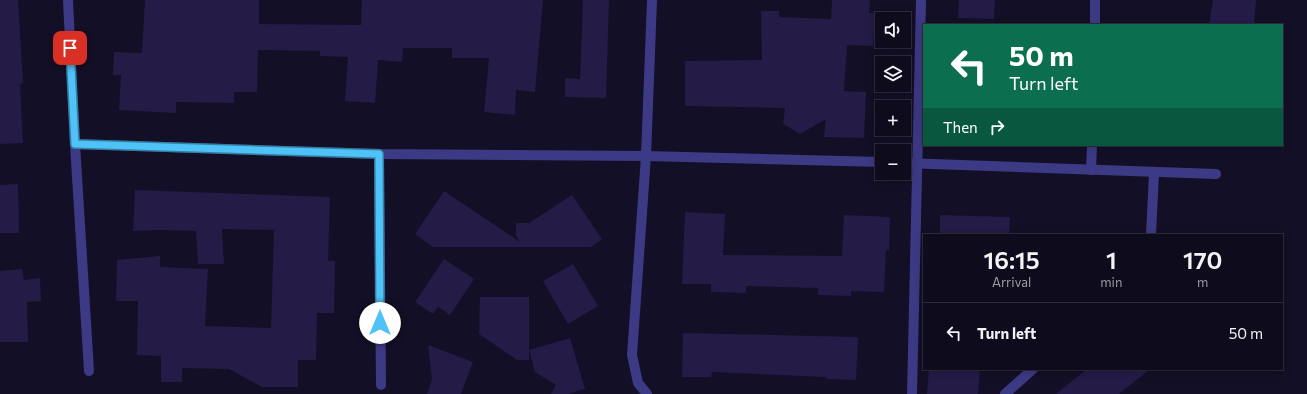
<!DOCTYPE html>
<meta charset="utf-8">
<style>
body{margin:0;font-family:Commissioner,sans-serif;background:#171425;color:#f1f3f6;height:100vh;display:flex;flex-direction:column;font-size:15px;white-space:nowrap}
*{box-sizing:border-box;margin:0}
p{font-size:13px;color:#9b9ba3}
.icon{flex:none;width:22px;height:22px;fill:none;stroke:currentColor;stroke-width:2;stroke-linecap:round;stroke-linejoin:round}
.map{position:relative;flex:1;overflow:hidden}
.side{position:absolute;left:923px;top:234px;width:360px;height:136px;display:flex;flex-direction:column;background:#0e0b1c;border-radius:0px;box-shadow:0 2px 10px #0003,0 0 0 1px #2e2b3b}
.side>*{flex:none}
.guide{position:absolute;left:923px;top:24px;width:360px;height:122px;border-radius:0px;box-shadow:0 2px 10px #0003,0 0 0 1px #2e2b3b;background:#0b6e4f;color:#fff;overflow:hidden}
.fabs{position:absolute;left:875px;top:12px;display:grid;gap:8px}
.fabs a{display:grid;place-items:center;width:36px;height:36px;border-radius:0px;background:#0e0b1c;box-shadow:0 2px 10px #0003,0 0 0 1px #2e2b3b;font-size:20px}
.pin{position:absolute;display:grid;place-items:center;width:34px;height:34px;color:#fff;margin:-17px;border-radius:8px;box-shadow:0 2px 6px #0006}
.me{position:absolute;width:44px;margin:-22px;rotate:0deg;stroke-linejoin:round;filter:drop-shadow(0 0 3px #0008)}
.turn{display:flex;align-items:center;gap:14px;height:84px;padding:0 20px;font-size:18px}
.turn .icon{width:52px;height:52px;stroke-width:2.5}
.turn b{display:block;font-size:28px;line-height:34px}
.then{display:flex;align-items:center;height:38px;padding:0 20px;background:#0003;gap:8px;font-size:15px}
.eta{display:flex;justify-content:space-evenly;align-items:center;height:68px;text-align:center}
.eta b{font-size:24px;font-weight:600;line-height:28px}
ul{padding:0;list-style:none}
li{display:flex;align-items:center;gap:12px;height:60px;padding:0 20px;border-top:1px solid #2e2b3b}
li div{flex:1}
li b{display:block;font-size:15px}
li em{font-style:normal}
.map>svg:first-child{display:block}
</style>
<div class="map">
<svg width="1307" height="394" viewBox="0 0 1307 394">
<rect width="100%" height="100%" fill="#130f26"/>
<g fill="#241b47">
<path d="M0,0h18l5,83 -3,1 3,59 -23,1z"/>
<path d="M145,0h114v24l102,1 1,-25h181l-8,92 -19,-2 -1,25 -31,-3 5,-54h-37v-10h-49l-1,14 -24,-2 -3,43 -30,-2 3,-44 -28,-1v-5l-62,-1 -1,42h-23v11l-58,-1v11l-57,-3 2,-35h-8l1,-23 28,1z"/>
<path d="M583,0h26l-3,98 -41,-1v-19l15,1z"/>
<path d="M832,0h38l-1,13h6l-2,33 -26,-1 -3,46 22,1 -2,46 -40,-1 2,-18 -26,15 -17,-10 2,-16 -100,-2v-45l77,-1 -1,-49h18v6l52,2z"/>
<path d="M959,0h36l-1,19 -36,-1z"/>
<path d="M1213,0h43l-2,25h-45z"/>
<path d="M18,184l1,49h-19v-48z"/>
<path d="M135,190l195,7 -2,64h7l-1,52h-17l-1,47h-18v27h-36l-33,-18 -47,-1v14h-21v-26l-24,-1 1,-54h-22l1,-41 43,-4v11l48,2 -3,57 66,2 3,-98 -52,-1 2,35h-26l-2,-33 -35,-1 -28,1z"/>
<path d="M444,191l76,51 -4,-6v-13h13l43,-28 30,44 -11,8h-158l-18,-13z"/>
<path d="M685,212l40,2 -2,41 119,1 2,-41 46,2 -1,33h-3l-2,42 -33,-1v5l-33,-1v-7l-72,-2v7l-35,-1v-8h-29z"/>
<path d="M940,215l70,2 -1,18h-69z"/>
<path d="M444,259l30,20 -24,36 -12,-8 -5,7 -18,-12z"/>
<path d="M573,264l25,42 -30,18 -25,-43z"/>
<path d="M22,269l2,11 16,-2 1,23 -14,1 1,40h-28v-71z"/>
<path d="M480,297h49v63h-12l-38,-26z"/>
<path d="M683,333l175,4 -2,43 -30,-1v-2l-114,-5 -1,5h-29z"/>
<path d="M570,338l15,51 -17,5h-17l5,-9 -21,-13 -6,-22z"/>
<path d="M428,345l45,17 -12,32h-34l5,-15z"/>
<path d="M929,369h51l-2,25h-51z"/>
<path d="M1087,369h63l-31,25h-63z"/>
</g>
<g fill="none" stroke-linecap="round" stroke-linejoin="round">
<g stroke="#3d3a85" stroke-width="10">
<path d="M68,0l7,144 14,227"/>
<path d="M1095,25v-25"/>
<path d="M75,144l304,10 267,2 236,6"/>
<path d="M379,154l2,231"/>
<path d="M904,163l312,11"/>
<path d="M1091,170l1,-25"/>
<path d="M1151,235l3,-62"/>
<path d="M647,394l-9,-11 -6,-28 14,-199 6,-156"/>
<path d="M912,394l9,-394"/>
<path d="M1005,394l28,-25"/>
</g>
</g>
<g fill="none" stroke-linecap="round" stroke-linejoin="round">
<g stroke="#337fa1" stroke-width="10">
<path id="route" d="M70,48l5,96 304,10 1,169"/>
</g>
<use href="#route" stroke="#4fc3f7" stroke-width="7"/>
</g>
</svg>
<div class="fabs">
<a><svg class="icon" aria-label="sound" viewBox="0 0 24 24"><path d="M4 9h4l5-4v14l-5-4H4zM17 9q2 3 0 6"/></svg></a>
<a><svg class="icon" aria-label="layers" viewBox="0 0 24 24"><path d="M12 4l9 5-9 5-9-5zM3 14l9 5 9-5"/></svg></a>
<a>+</a>
<a>−</a>
</div>
<div class="pin" style="left:70px;top:48px;background:#d93025"><svg class="icon" aria-label="arrive" viewBox="0 0 24 24"><path d="M6 21V4h12l-3 4 3 4H6"/></svg></div>
<svg class="me" style="left:380px;top:323px" viewBox="-20 -20 40 40"><circle r="19" fill="#fff"/><path d="M0-13L10 11 0 6-10 11z" fill="#4fc3f7"/></svg>
<div class="guide">
<div class="turn"><svg class="icon" aria-label="left" viewBox="0 0 24 24"><path d="M17 20v-9H6M10 6l-5 5 5 5"/></svg><div><b>50 m</b>Turn left</div></div>
<div class="then">Then<svg class="icon" aria-label="right" viewBox="0 0 24 24"><path d="M7 20v-9h11M14 6l5 5-5 5"/></svg></div>
</div>
<section class="side">
<div class="eta">
<div><b>16:15</b><p>Arrival</p></div>
<div><b>1</b><p>min</p></div>
<div><b>170</b><p>m</p></div>
</div>
<ul>
<li><svg class="icon" aria-label="left" viewBox="0 0 24 24"><path d="M17 20v-9H6M10 6l-5 5 5 5"/></svg><div><b>Turn left</b></div><em>50 m</em></li>
</ul>
</section>
</div>
